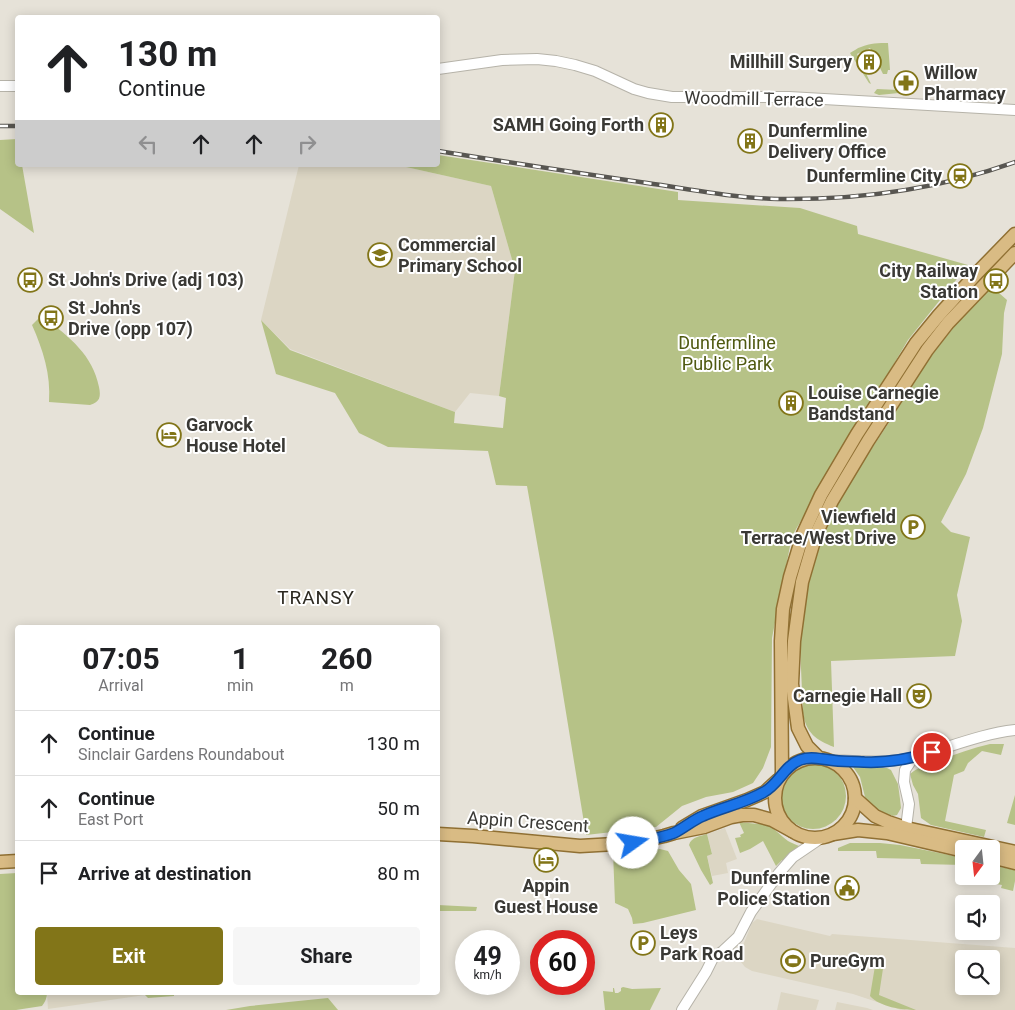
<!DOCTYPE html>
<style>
body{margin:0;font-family:Roboto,sans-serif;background:#f6f6f6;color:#202124;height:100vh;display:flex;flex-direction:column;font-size:19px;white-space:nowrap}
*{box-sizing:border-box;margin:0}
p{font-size:16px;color:#757577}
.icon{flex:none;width:28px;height:28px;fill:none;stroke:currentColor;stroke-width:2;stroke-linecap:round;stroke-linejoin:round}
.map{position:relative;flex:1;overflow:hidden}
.details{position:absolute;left:15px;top:625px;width:425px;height:370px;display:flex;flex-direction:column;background:#fff;border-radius:5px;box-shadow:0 2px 12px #0003}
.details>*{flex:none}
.guide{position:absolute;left:15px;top:15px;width:425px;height:152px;border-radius:5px;box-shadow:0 2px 12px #0003;background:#fff;color:#202124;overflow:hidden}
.needle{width:32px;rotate:195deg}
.controls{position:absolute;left:955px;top:840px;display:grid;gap:10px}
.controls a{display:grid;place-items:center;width:45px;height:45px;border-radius:5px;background:#fff;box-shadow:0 2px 12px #0003;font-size:25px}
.speed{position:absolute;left:455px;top:930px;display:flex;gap:10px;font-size:25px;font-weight:700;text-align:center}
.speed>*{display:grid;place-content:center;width:65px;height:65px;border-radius:50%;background:#fff;box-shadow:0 2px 12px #0003;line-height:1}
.speed small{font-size:12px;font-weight:400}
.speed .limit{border:8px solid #d22;background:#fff;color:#111}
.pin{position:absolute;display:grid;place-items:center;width:42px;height:42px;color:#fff;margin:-21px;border:2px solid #fff;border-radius:50%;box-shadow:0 1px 5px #0007}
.me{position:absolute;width:55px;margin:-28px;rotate:77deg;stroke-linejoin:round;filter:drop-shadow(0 0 4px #0008)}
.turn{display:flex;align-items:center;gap:18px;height:105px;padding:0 20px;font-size:22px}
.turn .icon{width:65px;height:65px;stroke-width:2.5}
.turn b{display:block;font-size:35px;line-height:42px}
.lanes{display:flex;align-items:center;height:48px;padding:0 20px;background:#0003;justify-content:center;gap:25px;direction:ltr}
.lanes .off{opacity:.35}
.eta{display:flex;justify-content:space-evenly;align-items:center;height:85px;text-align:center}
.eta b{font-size:30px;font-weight:700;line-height:35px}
.cta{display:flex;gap:10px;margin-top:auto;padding:10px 20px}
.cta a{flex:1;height:58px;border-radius:5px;background:#827518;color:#fff;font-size:20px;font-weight:700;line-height:58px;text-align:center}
.cta a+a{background:#f6f6f6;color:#202124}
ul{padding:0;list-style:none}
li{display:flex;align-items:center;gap:15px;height:65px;padding:0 20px;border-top:1px solid #e0e0e0}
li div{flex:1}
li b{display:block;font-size:19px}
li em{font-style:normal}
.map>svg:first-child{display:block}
</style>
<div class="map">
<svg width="1015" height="1010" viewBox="0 0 1015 1010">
<rect width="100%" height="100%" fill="#e6e2d8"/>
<g fill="#dcd6c4" fill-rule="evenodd">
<path d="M299,165h98l94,21 24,84 -16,126 -29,-3 -15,19 -165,-63 -29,-29z"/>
<path d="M725,828l12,31 -11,4 2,10 -16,3 -5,-20 5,-3 -5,-19z"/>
<path d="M757,919l73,17 2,-2 183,14v62h-114l-48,-16 -101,-23 -7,-4 -4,-5 -1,-4 2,-10 10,-25zM964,959h27v27h-27z"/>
<path d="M144,992l1,3 -97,14 -1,-16z"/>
<path d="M781,992l38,8 -3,10h-39z"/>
<path d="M837,1002l30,6 6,2h-38z"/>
</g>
<g fill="#b6c287">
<path d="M888,43l2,27h-2l-1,4h-4l-13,-26 -13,6 14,30 -2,-1 -19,-30c4,-2 7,-5 11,-6 9,-4 18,-4 27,-4z"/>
<path d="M877,89l22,1v3l-20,2 -5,-2z"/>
<path d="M17,139l1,26h4l12,68 -34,-24v-69z"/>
<path d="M438,155l240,37v8l122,8 57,18 1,8 110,31 -60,75 -116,196 -20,102 -1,109 -8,21 -10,15 -20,9 -27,5 -24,9 -26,21 -70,8 -32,-196 -27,-153 -31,-1 -8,-34 -100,-4 -29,-14 -24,-40 -59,-19 -15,-54 29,30 165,62 -1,11 49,5 3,-30 -7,-2 16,-126 -24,-84 -94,-21h41z"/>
<path d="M991,286l16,14 -3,13 -2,41 -19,74 -17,46 -25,48 10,10 19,5 -13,58 5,26 -7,35 -124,5 3,86c-18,-7 -28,-14 -31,-34l-3,-67 8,-68 15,-47 22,-42 43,-65 33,-55 51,-65z"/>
<path d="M40,317l5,1c24,19 48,37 54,69 2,10 1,15 -9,18l-41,-3c2,-28 -6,-52 -17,-77z"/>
<path d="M990,744h14l-3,11 -19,-4 -14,12 -4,8 -10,4 -9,46 41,9 -2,7 -53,-12 -10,-7 -3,-24 -5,-9 -3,-11c8,-7 20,-10 30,-14 16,-6 33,-12 50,-16z"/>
<circle cx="813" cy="796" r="33"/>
<path d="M853,767l20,1h14l4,2 7,14 2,15 1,9 -4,7c-6,2 -10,-1 -15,-3l-2,2 -8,-6 -7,-11 -5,-20z"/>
<path d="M1015,795v30l-8,-2z"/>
<path d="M757,820c13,3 20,13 31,21 3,2 7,3 11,5 -3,5 -11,10 -16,14h-1l-6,6 -13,-25 -13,8 -10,4 -5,-15 6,-1 -1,-2 4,-2 -5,-11 19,2z"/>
<path d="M707,834l5,20 -5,2 6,27 -3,2 -9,-15 -12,-25c2,-8 12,-9 18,-11z"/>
<path d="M850,843h30l20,2 64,13v7l-43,-1 -1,-5 -43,-1 -1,-7h-38v-3z"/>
<path d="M660,849l8,2 11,19 12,14 5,26 -53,13 -10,1 -1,-6 -4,-9 -13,-6 -2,-51 8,-1 6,2z"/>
<path d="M991,865l24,5v11l-2,10 -12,-3 1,-3 -23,-4 1,-5h11z"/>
<path d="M17,873l1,119 29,1c0,5 -2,9 -5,13l-26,4h-16v-136z"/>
<path d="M438,905l39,2 -1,4h-38z"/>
<path d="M876,960l8,2 -5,33 37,15c-14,0 -36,-3 -46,-14z"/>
<path d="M623,987l9,2 29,-1 -11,22h-45l-2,-19 10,1v-4h1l1,5h3l3,-2v-3z"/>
<path d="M144,993h30v3l-26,2 -3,-3z"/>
<path d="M328,998l10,12h-112l24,-4z"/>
</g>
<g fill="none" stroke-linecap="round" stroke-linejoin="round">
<g stroke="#b6b3a9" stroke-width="12">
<g id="tertiary">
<path d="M438,69l64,-9 35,-1 19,2 19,4 20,6 39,18 14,4 24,4h117l226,13"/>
<path d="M0,86h18"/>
<path d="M830,760c28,1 57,4 84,-3 34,-9 66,-23 101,-27"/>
<path d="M904,833l2,-5 3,-24 -5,-22 1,-12 8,-12"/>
<path d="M682,1010l24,-38 7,-14 10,-7 15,-14 13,-25 28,-39 14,-16 28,-19"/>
</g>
</g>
<g stroke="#907033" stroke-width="15">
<g id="primary">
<path d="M819,758l-12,-12 -9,-18 -6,-44 2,-43 8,-59 14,-48 16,-33 36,-60 59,-91 21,-27 67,-70"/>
<circle cx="815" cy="798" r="40"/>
<path d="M782,773l-1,-132 2,-32 7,-32 13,-43 18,-39 36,-61 59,-91 23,-28 39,-43 37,-38"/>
<path d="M855,798l20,18 13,6 18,6 109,24"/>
<path d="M682,828l20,-12 45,-16 18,-8 13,-12"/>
<path d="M438,834l35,2 107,10 53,-3 31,-7 10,-3 30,-6 27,-10 11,-2h12l18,5 20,11"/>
<path d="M833,834l25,-4 29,3 77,18"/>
<path d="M991,857l24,6"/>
<path d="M0,862l18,-1"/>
</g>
</g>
<use href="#tertiary" stroke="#fff" stroke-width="10"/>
<use href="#primary" stroke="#d9bb84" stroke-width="12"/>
<g stroke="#585651" stroke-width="4.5">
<g id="rail">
<path d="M0,126h18"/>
<path d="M438,151c69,11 139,22 209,32 43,6 86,15 131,16 80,1 161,-10 237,-37"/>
</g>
</g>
<use href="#rail" stroke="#fff" stroke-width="2.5" stroke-dasharray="8" stroke-linecap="butt"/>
</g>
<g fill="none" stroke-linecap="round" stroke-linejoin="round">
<g stroke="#114b97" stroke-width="12">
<path id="route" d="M633,843c13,-3 28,-5 41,-10 10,-5 19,-13 29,-17 20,-9 42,-13 61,-24 15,-8 20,-26 36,-32 11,-4 19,-1 30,0 11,2 23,1 34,2 23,1 46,-3 68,-10"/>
</g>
<use href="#route" stroke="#1a73e8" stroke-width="9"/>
</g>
<defs>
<g id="building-ring" transform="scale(1.25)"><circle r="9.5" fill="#fff" stroke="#827518" stroke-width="1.5"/><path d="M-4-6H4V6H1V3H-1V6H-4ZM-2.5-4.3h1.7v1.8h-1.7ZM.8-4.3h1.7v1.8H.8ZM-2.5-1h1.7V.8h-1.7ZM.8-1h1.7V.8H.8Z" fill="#827518"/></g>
<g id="pharmacy-ring" transform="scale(1.25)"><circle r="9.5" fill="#fff" stroke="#827518" stroke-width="1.5"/><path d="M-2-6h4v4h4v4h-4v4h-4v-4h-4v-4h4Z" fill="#827518"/></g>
<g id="station-ring" transform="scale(1.25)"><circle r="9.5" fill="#fff" stroke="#827518" stroke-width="1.5"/><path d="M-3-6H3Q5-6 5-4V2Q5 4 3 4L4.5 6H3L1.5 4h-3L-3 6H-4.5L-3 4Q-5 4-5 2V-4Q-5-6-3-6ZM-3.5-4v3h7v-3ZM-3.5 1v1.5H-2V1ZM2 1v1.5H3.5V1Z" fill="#827518"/></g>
<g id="school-ring" transform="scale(1.25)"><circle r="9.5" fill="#fff" stroke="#827518" stroke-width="1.5"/><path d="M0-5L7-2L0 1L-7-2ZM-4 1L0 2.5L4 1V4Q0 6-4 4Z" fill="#827518"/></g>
<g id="bus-ring" transform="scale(1.25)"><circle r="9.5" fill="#fff" stroke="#827518" stroke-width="1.5"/><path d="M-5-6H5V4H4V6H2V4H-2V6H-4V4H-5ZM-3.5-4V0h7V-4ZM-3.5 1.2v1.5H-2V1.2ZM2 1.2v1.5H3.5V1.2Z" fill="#827518"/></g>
<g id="hotel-ring" transform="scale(1.25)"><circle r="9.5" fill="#fff" stroke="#827518" stroke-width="1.5"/><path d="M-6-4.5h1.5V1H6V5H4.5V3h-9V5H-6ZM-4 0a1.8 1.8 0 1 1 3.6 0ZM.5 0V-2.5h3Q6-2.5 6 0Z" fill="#827518"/></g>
<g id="parking-ring" transform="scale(1.25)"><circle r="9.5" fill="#fff" stroke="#827518" stroke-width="1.5"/><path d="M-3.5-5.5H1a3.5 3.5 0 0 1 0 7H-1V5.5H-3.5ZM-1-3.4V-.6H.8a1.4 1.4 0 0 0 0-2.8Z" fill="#827518"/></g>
<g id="theatre-ring" transform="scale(1.25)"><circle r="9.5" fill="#fff" stroke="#827518" stroke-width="1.5"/><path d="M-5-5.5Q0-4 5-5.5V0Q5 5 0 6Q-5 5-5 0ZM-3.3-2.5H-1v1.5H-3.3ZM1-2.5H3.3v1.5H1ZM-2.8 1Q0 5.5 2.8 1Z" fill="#827518"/></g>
<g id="civic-ring" transform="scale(1.25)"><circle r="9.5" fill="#fff" stroke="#827518" stroke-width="1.5"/><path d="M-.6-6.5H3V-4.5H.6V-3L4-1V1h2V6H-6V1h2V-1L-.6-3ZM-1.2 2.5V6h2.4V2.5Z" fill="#827518"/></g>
<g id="stadium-ring" transform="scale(1.25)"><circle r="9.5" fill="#fff" stroke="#827518" stroke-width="1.5"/><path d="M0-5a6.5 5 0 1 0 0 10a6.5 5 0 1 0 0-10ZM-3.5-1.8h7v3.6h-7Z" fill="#827518"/></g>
</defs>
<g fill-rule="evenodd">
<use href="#building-ring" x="869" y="62"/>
<use href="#pharmacy-ring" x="906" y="83"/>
<use href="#building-ring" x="661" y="125"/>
<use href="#building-ring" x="750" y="141"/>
<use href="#station-ring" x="960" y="176"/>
<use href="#school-ring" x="380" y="255"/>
<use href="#bus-ring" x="30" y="280"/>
<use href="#bus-ring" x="996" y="281"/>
<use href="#bus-ring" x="51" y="318"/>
<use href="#building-ring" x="791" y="403"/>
<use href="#hotel-ring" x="169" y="435"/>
<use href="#parking-ring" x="913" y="527"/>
<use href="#theatre-ring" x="919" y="696"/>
<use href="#hotel-ring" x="546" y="860"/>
<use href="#civic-ring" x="847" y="888"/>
<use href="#parking-ring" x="643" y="943"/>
<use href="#stadium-ring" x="793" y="961"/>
</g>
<g text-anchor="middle" stroke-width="4" stroke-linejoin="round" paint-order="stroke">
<g font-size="18" font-weight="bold" fill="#3a3935" stroke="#fff" text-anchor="start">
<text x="852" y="68" text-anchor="end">Millhill Surgery</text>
<text x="924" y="79">Willow<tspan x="924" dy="21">Pharmacy</tspan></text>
<text x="644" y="131" text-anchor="end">SAMH Going Forth</text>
<text x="768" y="137">Dunfermline<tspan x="768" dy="21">Delivery Office</tspan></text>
<text x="942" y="182" text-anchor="end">Dunfermline City</text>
<text x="398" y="251">Commercial<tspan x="398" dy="21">Primary School</tspan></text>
<text x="978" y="277" text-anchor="end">City Railway<tspan x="978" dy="21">Station</tspan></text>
<text x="48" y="286">St John's Drive (adj 103)</text>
<text x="68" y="314">St John's<tspan x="68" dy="21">Drive (opp 107)</tspan></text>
<text x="808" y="399">Louise Carnegie<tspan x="808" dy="21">Bandstand</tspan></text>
<text x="186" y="431">Garvock<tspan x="186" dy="21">House Hotel</tspan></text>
<text x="896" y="523" text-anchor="end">Viewfield<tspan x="896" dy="21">Terrace/West Drive</tspan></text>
<text x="902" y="702" text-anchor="end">Carnegie Hall</text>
<text x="830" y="884" text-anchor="end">Dunfermline<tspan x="830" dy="21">Police Station</tspan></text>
<text x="546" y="892" text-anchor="middle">Appin<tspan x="546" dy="21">Guest House</tspan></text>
<text x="660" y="939">Leys<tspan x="660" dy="21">Park Road</tspan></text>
<text x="810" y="967">PureGym</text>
</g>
<g font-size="18" fill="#3a3935" stroke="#fff">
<text transform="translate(754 99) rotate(1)" y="6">Woodmill Terrace</text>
<text transform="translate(528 822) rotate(4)" y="6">Appin Crescent</text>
</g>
<g font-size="18" fill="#4f5910" stroke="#fff">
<text x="727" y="349">Dunfermline<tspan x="727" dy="21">Public Park</tspan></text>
</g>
<g font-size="19" letter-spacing="1" fill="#2c2921" stroke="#fff">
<text x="316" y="604">TRANSY</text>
</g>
</g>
</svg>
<div class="controls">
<a><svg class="needle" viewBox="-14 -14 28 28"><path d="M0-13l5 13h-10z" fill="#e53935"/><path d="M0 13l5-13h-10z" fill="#757577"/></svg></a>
<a><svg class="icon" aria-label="sound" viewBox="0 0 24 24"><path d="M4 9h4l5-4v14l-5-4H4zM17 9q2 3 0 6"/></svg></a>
<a><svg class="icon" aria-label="search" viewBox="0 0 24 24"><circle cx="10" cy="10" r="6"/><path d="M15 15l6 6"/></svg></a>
</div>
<div class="speed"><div>49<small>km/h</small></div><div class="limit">60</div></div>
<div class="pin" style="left:932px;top:752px;background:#d93025"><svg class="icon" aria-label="arrive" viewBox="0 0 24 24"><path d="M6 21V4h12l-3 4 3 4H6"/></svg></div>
<svg class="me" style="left:633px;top:843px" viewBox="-20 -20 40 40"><circle r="19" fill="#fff"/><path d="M0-13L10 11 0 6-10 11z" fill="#1a73e8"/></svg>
<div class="guide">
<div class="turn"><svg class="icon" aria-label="ahead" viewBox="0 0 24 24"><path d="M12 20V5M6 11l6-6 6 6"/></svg><div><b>130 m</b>Continue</div></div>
<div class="lanes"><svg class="icon off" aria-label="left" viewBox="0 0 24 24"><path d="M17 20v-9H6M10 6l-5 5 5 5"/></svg><svg class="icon" aria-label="ahead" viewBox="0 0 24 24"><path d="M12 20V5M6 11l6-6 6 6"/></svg><svg class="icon" aria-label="ahead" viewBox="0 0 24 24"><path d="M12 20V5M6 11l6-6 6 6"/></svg><svg class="icon off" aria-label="right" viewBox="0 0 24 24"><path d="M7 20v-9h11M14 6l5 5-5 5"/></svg></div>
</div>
<section class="details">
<div class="eta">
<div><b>07:05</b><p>Arrival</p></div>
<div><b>1</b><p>min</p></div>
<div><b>260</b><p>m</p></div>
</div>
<ul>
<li><svg class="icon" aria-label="ahead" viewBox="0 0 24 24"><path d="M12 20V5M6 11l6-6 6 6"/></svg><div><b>Continue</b><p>Sinclair Gardens Roundabout</p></div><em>130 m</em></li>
<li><svg class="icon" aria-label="ahead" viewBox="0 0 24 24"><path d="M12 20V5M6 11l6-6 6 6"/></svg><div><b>Continue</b><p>East Port</p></div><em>50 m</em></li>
<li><svg class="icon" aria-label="arrive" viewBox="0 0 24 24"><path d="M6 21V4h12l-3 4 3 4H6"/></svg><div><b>Arrive at destination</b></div><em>80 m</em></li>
</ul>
<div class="cta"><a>Exit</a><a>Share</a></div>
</section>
</div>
